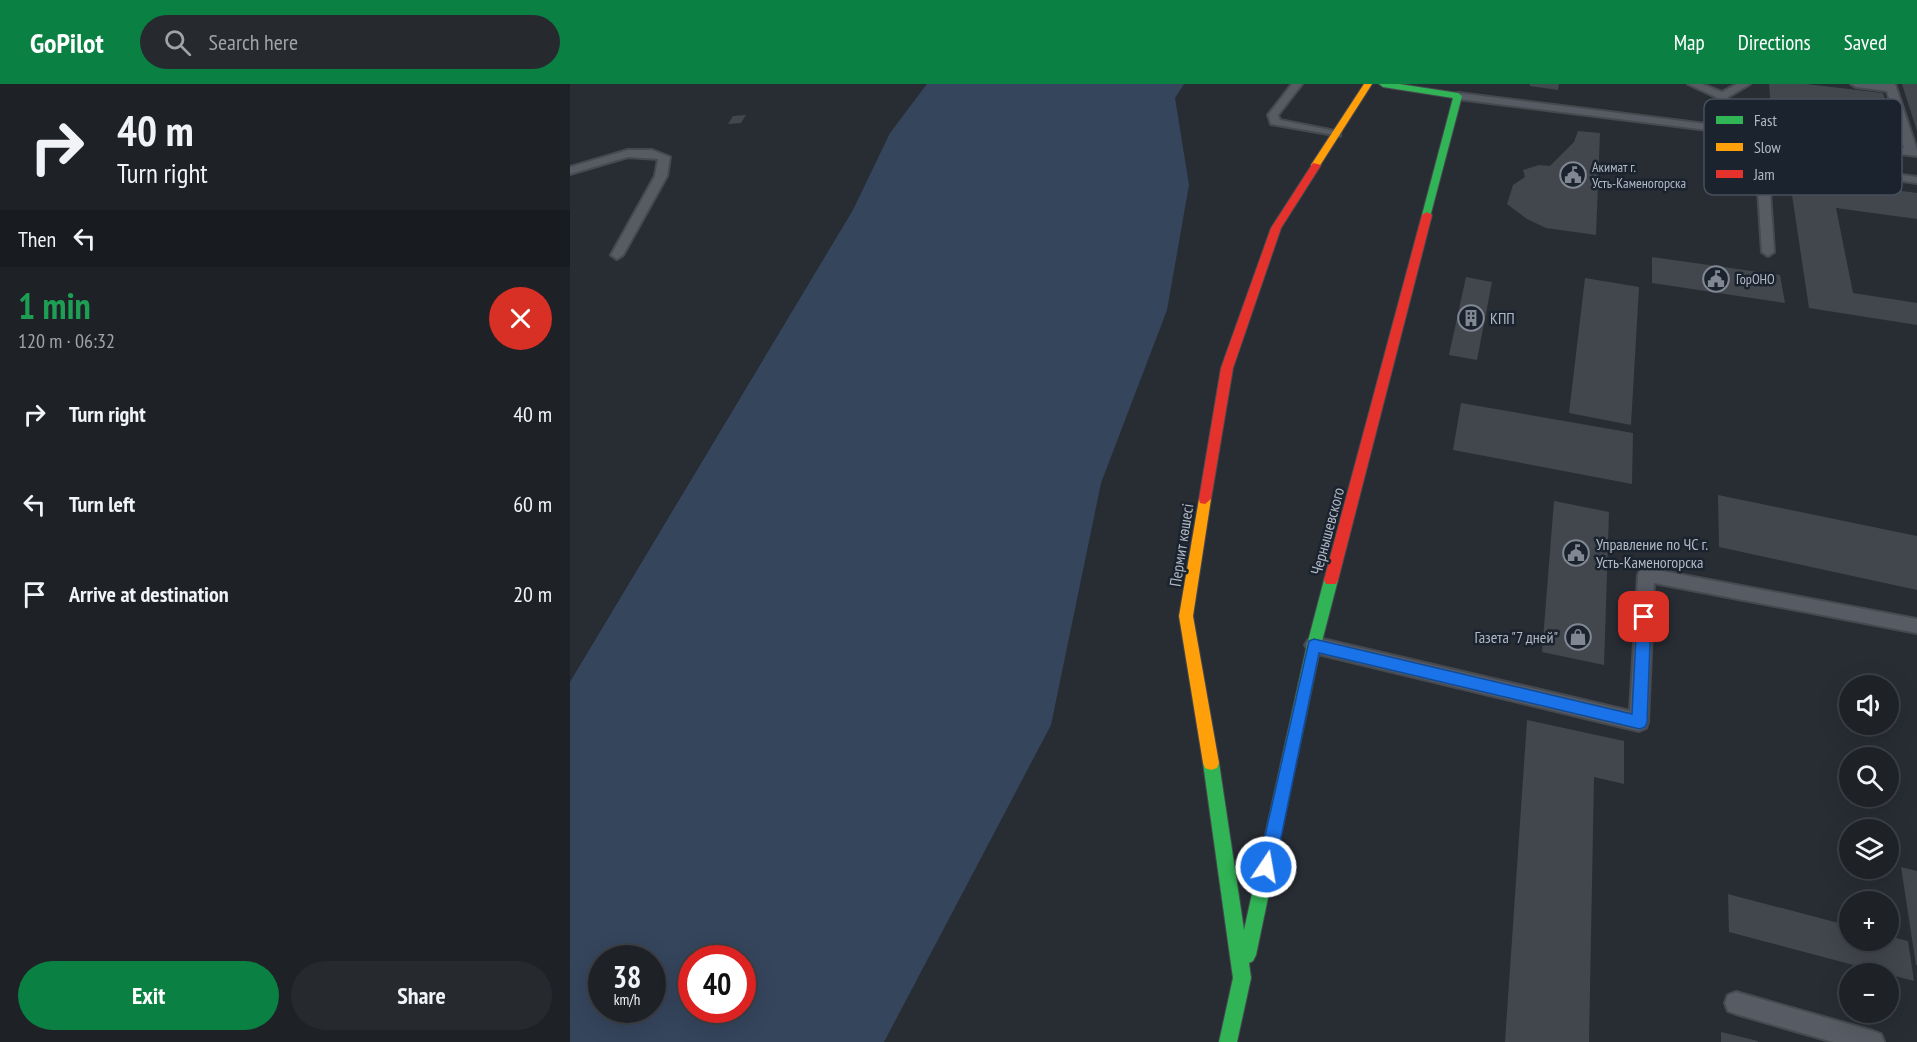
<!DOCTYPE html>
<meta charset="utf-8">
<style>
body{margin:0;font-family:"PT Sans Narrow",sans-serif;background:#262a2f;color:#f1f3f6;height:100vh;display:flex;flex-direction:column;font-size:22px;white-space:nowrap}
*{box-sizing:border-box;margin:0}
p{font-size:20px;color:#a1a4a7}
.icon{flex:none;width:33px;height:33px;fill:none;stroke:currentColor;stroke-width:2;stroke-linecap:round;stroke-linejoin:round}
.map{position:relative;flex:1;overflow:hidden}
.drawer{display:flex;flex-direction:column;background:#1e2227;width:570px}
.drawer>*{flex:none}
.top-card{background:#1e2227;color:#f1f3f6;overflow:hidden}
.tools{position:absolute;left:1269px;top:591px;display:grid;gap:12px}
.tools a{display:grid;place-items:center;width:60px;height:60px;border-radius:50%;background:#1e2227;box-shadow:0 6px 24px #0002,0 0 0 2px #3c3f44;font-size:30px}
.speed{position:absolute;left:18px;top:861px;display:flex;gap:12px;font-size:30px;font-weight:700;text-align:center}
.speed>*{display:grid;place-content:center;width:78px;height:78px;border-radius:50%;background:#1e2227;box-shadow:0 6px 24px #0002,0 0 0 2px #3c3f44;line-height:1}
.speed small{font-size:15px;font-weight:400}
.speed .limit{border:9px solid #d22;background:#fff;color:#111}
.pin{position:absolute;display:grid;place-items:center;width:51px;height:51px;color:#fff;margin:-26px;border-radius:12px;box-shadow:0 3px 9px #0006}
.me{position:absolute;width:66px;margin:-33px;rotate:12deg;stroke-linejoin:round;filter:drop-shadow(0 0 4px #0008)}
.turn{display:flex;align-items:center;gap:21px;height:126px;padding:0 18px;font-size:27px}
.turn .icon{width:78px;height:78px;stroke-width:2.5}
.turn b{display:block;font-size:42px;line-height:51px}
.then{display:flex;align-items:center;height:57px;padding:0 18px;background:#0003;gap:12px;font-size:22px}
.round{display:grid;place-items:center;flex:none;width:63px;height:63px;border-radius:32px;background:#262a2f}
.headline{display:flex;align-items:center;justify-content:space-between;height:102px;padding:0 18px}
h1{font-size:36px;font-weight:600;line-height:45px;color:#1e9e55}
.cta{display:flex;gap:12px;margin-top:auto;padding:12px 18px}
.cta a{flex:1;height:69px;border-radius:36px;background:#0b8043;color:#fff;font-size:24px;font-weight:600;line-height:69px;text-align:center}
.cta a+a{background:#262a2f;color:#f1f3f6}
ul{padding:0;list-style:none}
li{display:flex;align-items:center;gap:18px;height:90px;padding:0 18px}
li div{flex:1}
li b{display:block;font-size:22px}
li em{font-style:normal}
header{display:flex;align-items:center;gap:36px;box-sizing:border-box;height:84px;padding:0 30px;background:#0b8043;color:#fff}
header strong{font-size:28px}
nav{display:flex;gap:33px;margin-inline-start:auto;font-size:21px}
.search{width:420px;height:54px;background:#262a2f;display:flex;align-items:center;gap:15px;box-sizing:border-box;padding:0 21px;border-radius:33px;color:#a1a4a7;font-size:22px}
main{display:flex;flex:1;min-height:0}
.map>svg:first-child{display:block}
</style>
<header>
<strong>GoPilot</strong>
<div class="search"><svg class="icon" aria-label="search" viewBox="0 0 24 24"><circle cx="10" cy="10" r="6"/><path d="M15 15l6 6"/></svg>Search here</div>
<nav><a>Map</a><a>Directions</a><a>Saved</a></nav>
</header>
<main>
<section class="drawer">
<div class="top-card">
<div class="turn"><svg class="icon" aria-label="right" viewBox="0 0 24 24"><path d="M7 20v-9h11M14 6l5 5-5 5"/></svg><div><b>40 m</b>Turn right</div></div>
<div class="then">Then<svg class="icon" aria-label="left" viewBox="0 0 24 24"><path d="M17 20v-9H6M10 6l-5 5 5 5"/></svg></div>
</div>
<div class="headline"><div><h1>1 min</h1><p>120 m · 06:32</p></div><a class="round" style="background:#d93025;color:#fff"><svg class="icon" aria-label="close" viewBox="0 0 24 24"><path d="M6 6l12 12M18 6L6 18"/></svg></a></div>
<ul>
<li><svg class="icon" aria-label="right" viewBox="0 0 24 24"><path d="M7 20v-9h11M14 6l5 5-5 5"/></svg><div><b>Turn right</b></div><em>40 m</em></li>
<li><svg class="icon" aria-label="left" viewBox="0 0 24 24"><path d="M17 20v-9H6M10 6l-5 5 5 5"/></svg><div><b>Turn left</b></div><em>60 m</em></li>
<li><svg class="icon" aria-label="arrive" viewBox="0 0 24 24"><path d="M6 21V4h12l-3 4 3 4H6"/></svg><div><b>Arrive at destination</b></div><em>20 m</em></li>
</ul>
<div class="cta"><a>Exit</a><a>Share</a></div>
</section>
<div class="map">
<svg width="1347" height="958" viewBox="0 0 1347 958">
<rect width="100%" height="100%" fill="#282d34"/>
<path fill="#35455c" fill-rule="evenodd" d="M357,0h257l-9,14 14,87 -22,125 -66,173 -50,242 -167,317h-314v-360l283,-472 37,-77zM32,874h50v52h-50zM122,874h50v52h-50z"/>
<g fill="#42464d">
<path d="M960,0h29l-1,6 -28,-4z"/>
<path d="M1199,0h37l77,9 6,19 -72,-9 1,10 74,10 3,11 -123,-15z"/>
<path d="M1332,0h15v47z"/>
<path d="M176,31l-5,8 -13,1 5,-8z"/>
<path d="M1008,47l22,2 -4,102 -50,-7 -19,-9 -20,-15 6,-19 12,-8 -2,-7 16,-5 11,1 24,-24z"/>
<path d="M1219,91l128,18v26l-81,-11 17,85 64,10v22l-108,-17z"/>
<path d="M1082,173l128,18 5,28 -133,-20z"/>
<path d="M896,193l26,5 -15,78 -28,-5z"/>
<path d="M1015,194l54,9 -8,138 -62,-12z"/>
<path d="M891,319l172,30 -1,51 -179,-34z"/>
<path d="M1148,411l199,41v54l-198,-43z"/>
<path d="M984,417l55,11 -5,153 -62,-13z"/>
<path d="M957,636l97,21v43l-30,-7 -5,265h-84z"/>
<path d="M1331,783l16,4v94h-1z"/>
<path d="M1158,810l122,32v14h38v-4l20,5 6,40 -185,-49z"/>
<path d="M1151,948l37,9v1h-37z"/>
</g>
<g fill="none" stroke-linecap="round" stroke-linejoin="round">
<g stroke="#46494f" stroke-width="4">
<g id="lane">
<path d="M722,0h10l-24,31 2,5 60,12v4l-69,-12 -3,-9z"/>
<path d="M1118,0h14l20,8 15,-8h13l-22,13 5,30 171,21 -8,-26 -74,-10 -5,-3 5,-3 72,9 -7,-24 -31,-4 -5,-3h44l22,66v6l-459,-57 -5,-3 5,-3 264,33 -4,-28z"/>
<path d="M58,66h24l18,7 -3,19 -44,79 -6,4 -6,-4 44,-79 3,-17 -30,-2 -58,17v-7z"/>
<path d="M1192,72l155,21v6l-149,-20 6,89 -6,4 -6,-4 -6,-93z"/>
<path d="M1076,484l271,51v14l-263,-50 -6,139 -2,6 -7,3 -325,-78 -6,-3 -3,-5 3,-5 6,-3 316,74 8,-136 2,-5z"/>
<path d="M1166,908l137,39 8,3 3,8h-51l-97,-28 -8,-3 -3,-8 3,-8z"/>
</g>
</g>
<g stroke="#46494f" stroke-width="2">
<g id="fast">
<path d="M809,0h20l59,9 4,3 -32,121 -8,-2 31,-117 -70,-11z"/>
<path d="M761,490l5,2 2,4 -17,65 -65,310 -3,6 -4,2 2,15 -14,64h-18l14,-64 -30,-215 2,-5 6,-2 6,2 2,5 25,167 63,-285 17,-65 2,-4z"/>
</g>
</g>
<g stroke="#46494f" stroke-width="2">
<g id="slow">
<path d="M794,0h8l-53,83h-6l-2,-2z"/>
<path d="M635,410l6,5 -18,117 26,147 -2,5 -6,2 -6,-2 -2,-5 -24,-147 20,-117z"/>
</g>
</g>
<g stroke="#46494f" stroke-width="2">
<g id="jam">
<path d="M743,79l8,2 -40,63 -48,140 -22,131 -6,5 -5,-1 -1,-4 22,-131 50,-140z"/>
<path d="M857,128l5,3 -94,365 -2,4h-10l-2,-4 98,-365z"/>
</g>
</g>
<use href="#lane" fill="#575b63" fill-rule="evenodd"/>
<use href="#fast" fill="#30b455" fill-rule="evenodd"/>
<use href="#slow" fill="#ff9f0a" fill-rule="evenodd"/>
<use href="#jam" fill="#e5322d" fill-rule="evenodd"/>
</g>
<path fill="#1a73e8" stroke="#114b97" stroke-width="1.5" d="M1074,527l5,2 2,4 -4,105 -2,5 -5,2 -321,-76 -44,214 -3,6 -6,2 -6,-2 -2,-6 51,-226 5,-2 318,75 5,-97 2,-4z"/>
<defs>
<g id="civic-ring" transform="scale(1.35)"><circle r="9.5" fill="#1b232e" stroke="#818893" stroke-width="1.5"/><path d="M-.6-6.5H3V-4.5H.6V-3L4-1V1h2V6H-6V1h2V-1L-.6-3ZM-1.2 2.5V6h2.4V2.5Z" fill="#818893"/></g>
<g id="building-ring" transform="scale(1.35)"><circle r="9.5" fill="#1b232e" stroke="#818893" stroke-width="1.5"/><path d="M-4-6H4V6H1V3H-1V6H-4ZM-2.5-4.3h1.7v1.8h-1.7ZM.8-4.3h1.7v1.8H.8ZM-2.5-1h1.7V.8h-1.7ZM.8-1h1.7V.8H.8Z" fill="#818893"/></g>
<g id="shop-ring" transform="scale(1.35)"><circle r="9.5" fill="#1b232e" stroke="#818893" stroke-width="1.5"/><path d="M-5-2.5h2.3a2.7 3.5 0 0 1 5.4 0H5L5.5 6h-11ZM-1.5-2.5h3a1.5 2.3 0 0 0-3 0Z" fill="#818893"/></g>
</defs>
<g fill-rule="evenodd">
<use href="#civic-ring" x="1003" y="91"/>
<use href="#civic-ring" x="1146" y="195"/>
<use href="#building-ring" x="901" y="234"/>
<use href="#civic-ring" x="1006" y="469"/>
<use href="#shop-ring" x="1008" y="553"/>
</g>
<g text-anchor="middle" stroke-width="5" stroke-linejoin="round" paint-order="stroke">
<g font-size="14" fill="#b1b9c6" stroke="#1b232e" text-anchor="start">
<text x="1022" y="88">Акимат г.<tspan x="1022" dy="16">Усть-Каменогорска</tspan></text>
<text x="1166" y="200">ГорОНО</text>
</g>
<g font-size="16" fill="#b1b9c6" stroke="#1b232e" text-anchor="start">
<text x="920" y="240">КПП</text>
<text x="1026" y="466">Управление по ЧС г.<tspan x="1026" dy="18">Усть-Каменогорска</tspan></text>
<text x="988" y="559" text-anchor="end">Газета "7 дней"</text>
</g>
<g font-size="16" fill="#b1b9c6" stroke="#1b232e">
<text transform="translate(757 447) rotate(-75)" y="6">Чернышевского</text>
<text transform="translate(611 461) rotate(-81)" y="6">Пермит көшесі</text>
</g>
</g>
<rect x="1134" y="15" width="198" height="96" rx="9" fill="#1b232e" stroke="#48505c" stroke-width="1.5"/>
<rect x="1146" y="32" width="27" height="8" fill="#30b455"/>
<rect x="1146" y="59" width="27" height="8" fill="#ff9f0a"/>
<rect x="1146" y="86" width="27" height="8" fill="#e5322d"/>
<g font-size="16" fill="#b1b9c6">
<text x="1184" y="42">Fast</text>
<text x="1184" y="69">Slow</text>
<text x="1184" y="96">Jam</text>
</g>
</svg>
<div class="tools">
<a><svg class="icon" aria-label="sound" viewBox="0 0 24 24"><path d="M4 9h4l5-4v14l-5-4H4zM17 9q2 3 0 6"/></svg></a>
<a><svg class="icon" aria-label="search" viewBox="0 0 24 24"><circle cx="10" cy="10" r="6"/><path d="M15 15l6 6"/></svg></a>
<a><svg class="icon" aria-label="layers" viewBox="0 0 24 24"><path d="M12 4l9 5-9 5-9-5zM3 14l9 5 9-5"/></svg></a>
<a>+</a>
<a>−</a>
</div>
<div class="speed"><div>38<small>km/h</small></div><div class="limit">40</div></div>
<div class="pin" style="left:1074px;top:533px;background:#d93025"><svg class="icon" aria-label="arrive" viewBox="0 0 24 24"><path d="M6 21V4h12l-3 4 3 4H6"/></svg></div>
<svg class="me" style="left:696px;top:783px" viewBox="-20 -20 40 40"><circle r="17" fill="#1a73e8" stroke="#fff" stroke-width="3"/><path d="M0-11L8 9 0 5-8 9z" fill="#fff"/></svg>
</div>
</main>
